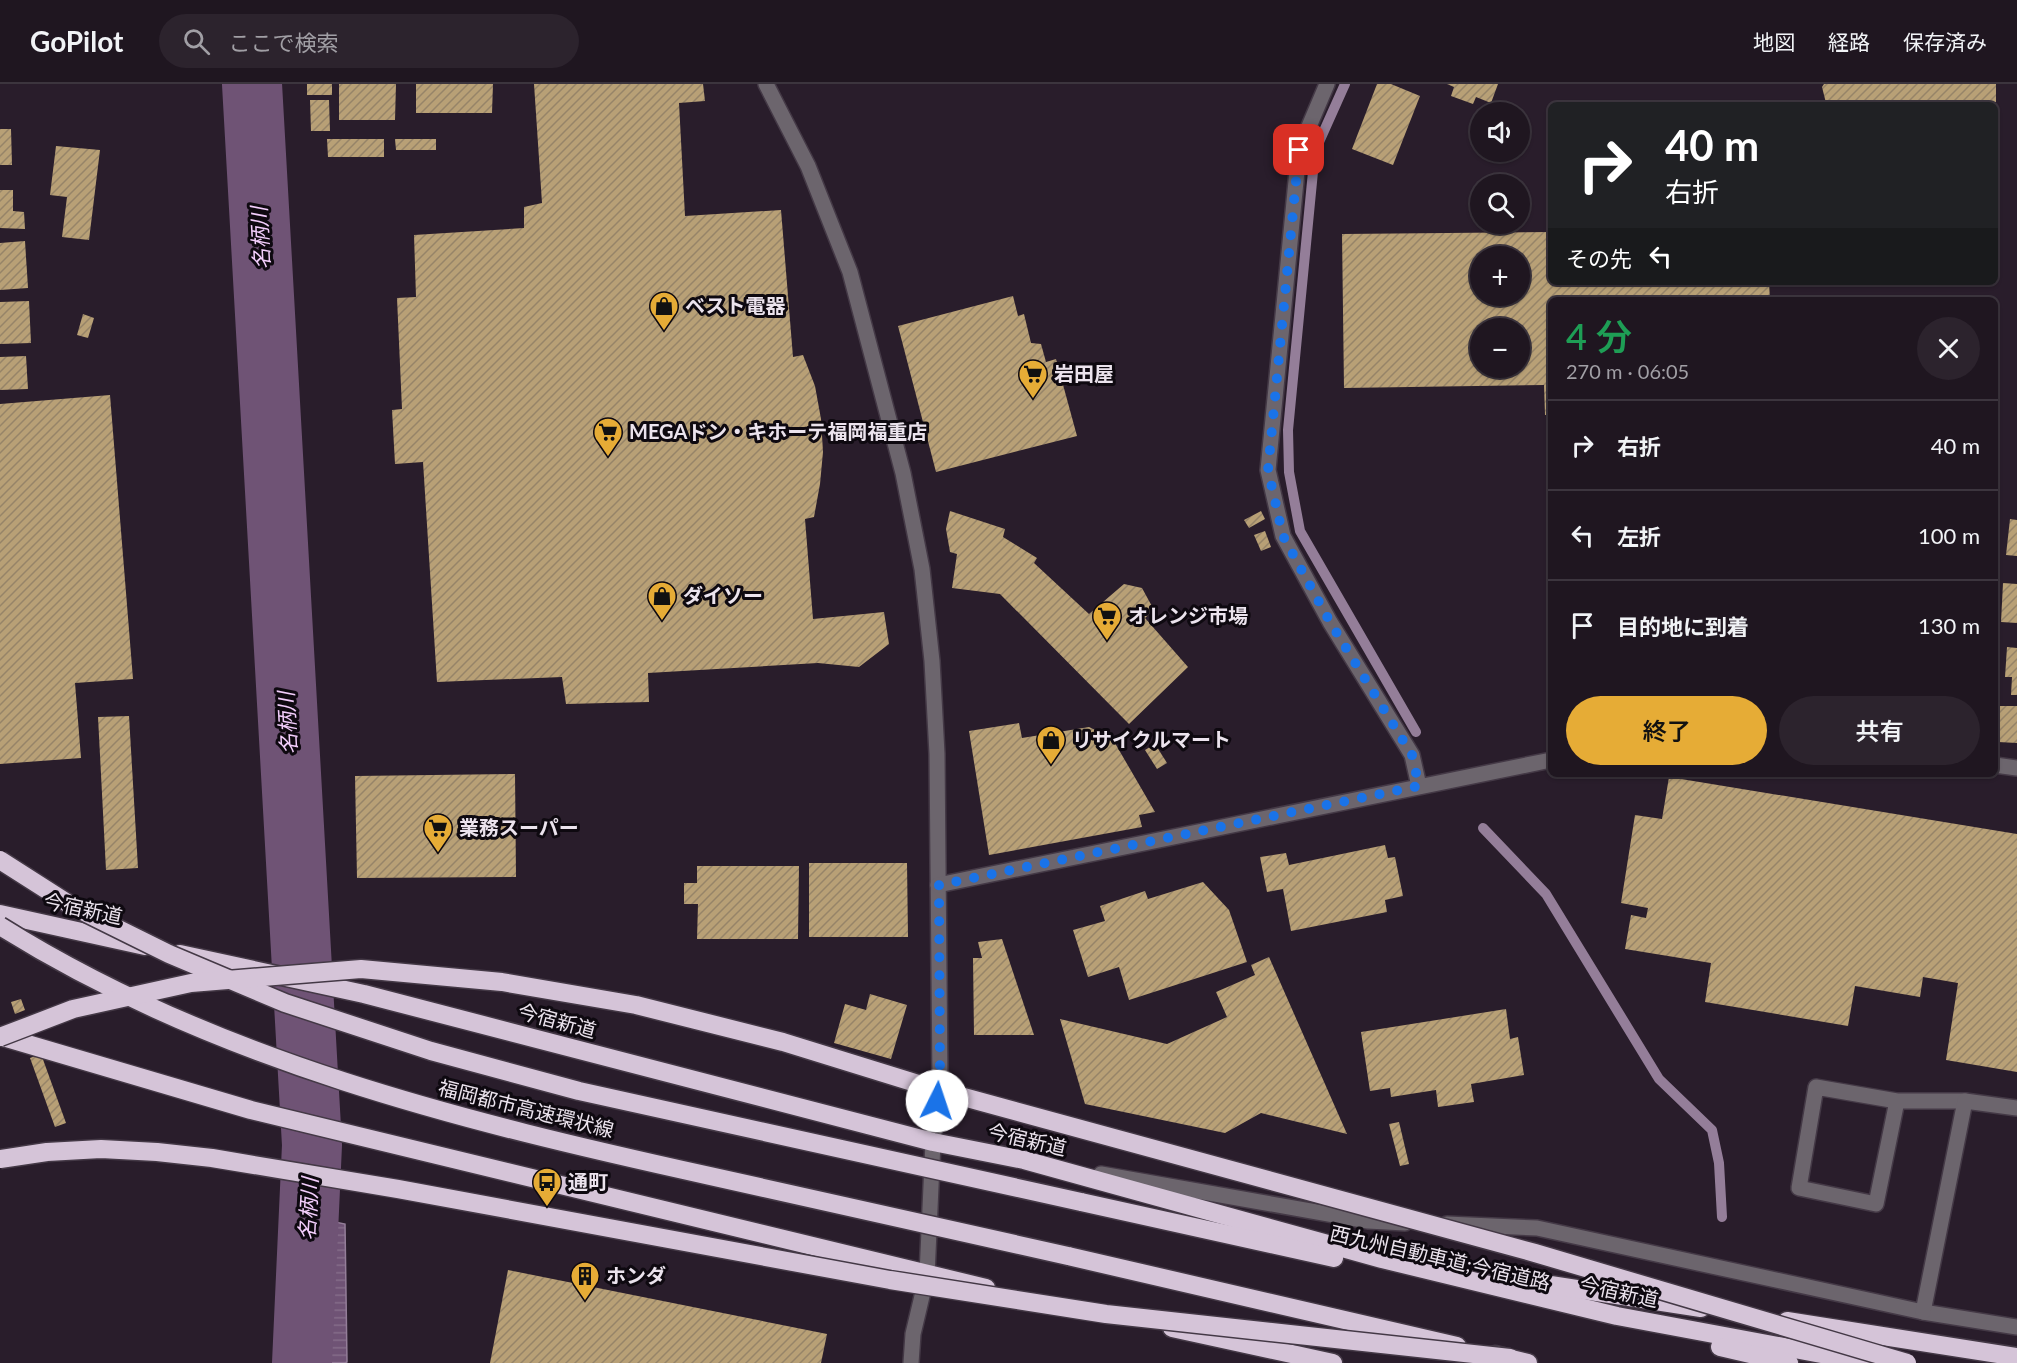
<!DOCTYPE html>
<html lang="ja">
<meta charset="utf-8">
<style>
body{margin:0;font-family:Lato,"Noto Sans JP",sans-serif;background:#2c232d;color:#f1f3f6;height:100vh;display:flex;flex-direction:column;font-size:22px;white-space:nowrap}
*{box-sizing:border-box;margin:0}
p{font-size:20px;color:#a19fa5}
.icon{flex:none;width:33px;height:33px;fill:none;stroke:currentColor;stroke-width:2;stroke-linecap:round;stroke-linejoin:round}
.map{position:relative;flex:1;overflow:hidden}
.drawer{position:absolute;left:1548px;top:213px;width:450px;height:480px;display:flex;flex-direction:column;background:#1f1620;border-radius:9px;box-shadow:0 2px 4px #0004,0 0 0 2px #3c353e}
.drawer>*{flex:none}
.hud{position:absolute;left:1548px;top:18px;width:450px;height:183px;border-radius:9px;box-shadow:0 2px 4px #0004,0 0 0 2px #3c353e;background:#202124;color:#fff;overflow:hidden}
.buttons{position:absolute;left:1470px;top:18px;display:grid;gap:12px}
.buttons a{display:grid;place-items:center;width:60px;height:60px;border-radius:50%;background:#1f1620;box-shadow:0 2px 4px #0004,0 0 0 2px #3c353e;font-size:30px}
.pin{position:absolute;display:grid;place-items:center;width:51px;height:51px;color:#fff;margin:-26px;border-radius:12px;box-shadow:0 3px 9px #0006}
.me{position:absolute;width:66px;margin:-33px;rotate:4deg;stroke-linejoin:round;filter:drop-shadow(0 0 4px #0008)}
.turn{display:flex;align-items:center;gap:21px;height:126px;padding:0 18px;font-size:27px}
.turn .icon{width:78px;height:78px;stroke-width:2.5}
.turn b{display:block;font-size:42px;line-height:51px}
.then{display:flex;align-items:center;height:57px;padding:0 18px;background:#0003;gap:12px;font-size:22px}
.round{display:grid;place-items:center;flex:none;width:63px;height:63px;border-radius:32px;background:#2c232d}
.headline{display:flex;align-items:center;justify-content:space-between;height:102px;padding:0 18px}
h1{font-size:36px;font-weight:600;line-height:45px;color:#1e9e55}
.button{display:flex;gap:12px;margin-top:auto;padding:12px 18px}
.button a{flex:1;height:69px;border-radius:36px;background:#e6ac36;color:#111;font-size:24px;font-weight:600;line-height:69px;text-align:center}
.button a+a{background:#2c232d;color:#f1f3f6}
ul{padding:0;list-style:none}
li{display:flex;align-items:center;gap:18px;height:90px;padding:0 18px;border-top:2px solid #3c353e}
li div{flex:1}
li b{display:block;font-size:22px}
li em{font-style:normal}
header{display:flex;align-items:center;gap:36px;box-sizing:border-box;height:84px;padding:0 30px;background:#1f1620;border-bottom:2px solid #3c353e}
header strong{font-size:28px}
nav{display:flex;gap:33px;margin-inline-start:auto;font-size:21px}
.search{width:420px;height:54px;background:#2c232d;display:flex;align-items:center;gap:15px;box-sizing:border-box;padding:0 21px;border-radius:33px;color:#a19fa5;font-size:22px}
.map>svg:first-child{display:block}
</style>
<header>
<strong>GoPilot</strong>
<div class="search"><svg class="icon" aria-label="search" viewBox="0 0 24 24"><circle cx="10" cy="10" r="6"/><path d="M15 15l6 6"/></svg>ここで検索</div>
<nav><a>地図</a><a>経路</a><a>保存済み</a></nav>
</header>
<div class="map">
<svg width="2017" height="1279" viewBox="0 0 2017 1279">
<defs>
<pattern id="water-rules" width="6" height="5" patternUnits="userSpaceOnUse" patternTransform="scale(1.5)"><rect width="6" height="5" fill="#6f5375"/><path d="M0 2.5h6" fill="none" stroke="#846c89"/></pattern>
<pattern id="building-hatch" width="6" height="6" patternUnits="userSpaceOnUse" patternTransform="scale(1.5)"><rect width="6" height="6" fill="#b8a076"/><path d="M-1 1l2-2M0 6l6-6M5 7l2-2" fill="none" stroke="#968468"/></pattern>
</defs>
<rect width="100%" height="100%" fill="#291d2b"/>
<path fill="url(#water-rules)" stroke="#947e99" stroke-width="1.5" d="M282,1127l63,13 2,138 -2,1h-60l2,-30z"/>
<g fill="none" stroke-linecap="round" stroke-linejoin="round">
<g stroke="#947e99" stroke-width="10">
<path d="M1345,0l-30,67 -27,279 1,42 11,59 116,201"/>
<path d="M1483,744l63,66 113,185 53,51 7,33 3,54"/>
</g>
<path stroke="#6f5375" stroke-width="60" d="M252,0l60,1061 -10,218"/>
</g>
<g fill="url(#building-hatch)" fill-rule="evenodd">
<rect x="307" y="0" width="25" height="11"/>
<path d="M339,0h57l-1,36h-56z"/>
<path d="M416,0h77l-1,29h-76z"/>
<path d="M534,0h169l2,17 -26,2 6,113 96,-6 12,147 10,-2 12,31 6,33 2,33 -3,32 -6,33 -9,2 8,100 71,-7 5,32 -30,23 -41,-4 -170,10 1,29 -83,2 -4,-27 -125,5 -14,-220 -28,2 -3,-54 10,-1 -5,-111 19,-1 -2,-62 110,-7v-21l18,-4z"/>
<path d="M1377,0h14l29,12 -27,69 -41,-16z"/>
<path d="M1447,0h51l-7,19 -15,-6 -3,7 -22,-8 3,-9z"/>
<path d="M1824,0h172v18h-55v3h-116l1,-2 -4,-16z"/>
<path d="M310,16h19l1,31h-19z"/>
<path d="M0,45h11l1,36h-12z"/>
<path d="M327,55h57v18h-56z"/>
<path d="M395,55h41v11h-40z"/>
<path d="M56,62l44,4 -11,90 -27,-3 5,-40 -17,-2z"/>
<path d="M0,106h13v21l11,1 1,17 -25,-1z"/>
<path d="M1551,148v50h218l1,18h-219v115h-6l-1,-30 -200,3 -2,-154zM1480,172h40v40h-40zM1480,244h40v40h-40z"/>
<path d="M25,157l3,47 -28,2v-47z"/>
<path d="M1013,212l5,20 6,-2 7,29 10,1 5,18 10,-3 21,77 -141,36 -38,-146z"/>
<path d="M29,217l2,42 -31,1v-42z"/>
<path d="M83,230l11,4 -6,20 -11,-3z"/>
<path d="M26,272l2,33 -28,1v-33z"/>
<path d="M110,311l23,284 -58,4 6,75 -81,6v-360z"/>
<path d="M950,427l55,18 -2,8 34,21 -3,5 55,51 35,-30 18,4 12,22 -9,8 43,49 -59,57 -129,-130 -48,-6 5,-34 -7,-2 -4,-23z"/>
<path d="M1261,427l4,8 -16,9 -5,-8z"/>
<path d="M2010,435l7,1v36l-11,-1z"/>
<path d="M1265,447l6,16 -10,4 -7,-16z"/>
<path d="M2003,499l14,1v39l-16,-1z"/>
<path d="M2007,563l10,1v47h-6l1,-18h-7z"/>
<path d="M2000,622h17v37l-19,-1z"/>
<path d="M129,632l9,152 -32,2 -8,-153z"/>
<path d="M1019,639l3,15 67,-11 23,11 43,74 -16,3 3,12 -153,28 -20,-124z"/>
<path d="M1155,660l12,19 -10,6 -12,-19z"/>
<path d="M515,690l1,103 -159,1 -2,-102z"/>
<path d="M1669,693l348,57v238l-71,-12 12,-77 -35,-6 -3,20 -65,-11 -7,40 -143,-24 6,-39 -86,-14 6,-34 15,3 2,-10 -27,-5 14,-88 27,4z"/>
<path d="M1385,761l3,13 7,-1 8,39 -18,4 2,12 -96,19 -8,-42 -16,3 -7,-35 26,-4 3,12z"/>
<path d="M809,779h98l1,74h-99z"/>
<path d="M697,782h102l-1,73h-101l1,-35h-14v-21h13z"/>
<path d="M1203,798l26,28 18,52 -118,38 -10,-33 -31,10 -15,-47 32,-9 -5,-15 45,-15 3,8z"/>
<path d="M1002,855l32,96h-60l-1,-77h9l-4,-16z"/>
<path d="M1269,873l78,177 -86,-21 -36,20 -140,-29 -25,-85 107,25 60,-27 -11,-25 39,-17 -4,-10z"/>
<path d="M870,910l37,11 -16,54 -57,-16 11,-39 21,6z"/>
<path d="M21,915l4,11 -10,4 -4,-12z"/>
<path d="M1506,925l4,30 8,-2 6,38 -53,9 3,18 -36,5 -2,-17 -45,7 -1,-9 -20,3 -9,-59z"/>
<path d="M41,970l25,69 -11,4 -25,-69z"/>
<path d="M1399,1038l10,42 -9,2 -11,-42z"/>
<path d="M508,1186l319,64 -6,29h-331z"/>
</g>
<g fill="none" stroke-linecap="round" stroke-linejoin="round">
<g stroke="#443946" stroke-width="18">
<g id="minor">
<path d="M766,0l42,82 42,106 53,201 19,96 10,92 5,93 3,327 -7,61 -6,133 -14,59 -2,29"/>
<path d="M1327,0l-28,66 -31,320 15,66 47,86 82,133 7,31"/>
<path d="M1995,681l22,3"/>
<path d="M938,801l613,-125"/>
<path d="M1897,1017l-21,103 -77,-16 17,-101 81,14h68"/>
<path d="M1101,1090l267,47 37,2"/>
<path d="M1447,1140l90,4 386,84 94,15"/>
<path d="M1923,1228l42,-211 52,7"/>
</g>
</g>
<g stroke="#443946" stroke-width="21">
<g id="highway">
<path d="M0,830l145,32"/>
<path d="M180,870l184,40 569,148 91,18 358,99 235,57 253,47"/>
<path d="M0,952l251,74 735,178"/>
<path d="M1081,1118l253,56"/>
<path d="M1068,1172l389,90"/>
<path d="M1506,1194l195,30"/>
<path d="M1787,1237l230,36"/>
<path d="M1172,1244l161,35"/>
<path d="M1720,1263l69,16"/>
<path d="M1495,1271l33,8"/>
</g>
</g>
<use href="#minor" stroke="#6c656d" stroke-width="15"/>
<use href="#highway" stroke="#d5c4d8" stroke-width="18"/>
<g stroke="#443946" stroke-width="21" stroke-linecap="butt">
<g id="highway-bridge">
<path d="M0,776l72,46 97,48 116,49 146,48 148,40 502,111"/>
<path d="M0,842c215,135 465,196 710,250 120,26 239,53 358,80"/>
<path d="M0,953l73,-28 118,-26 170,-14 141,13 134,23 147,37 155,48 597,163 372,110"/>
<path d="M0,1075l47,-7 54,-3 56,3 55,6 186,31 492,91 216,34 404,44"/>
</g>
</g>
<use href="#highway-bridge" stroke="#d5c4d8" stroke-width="18"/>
</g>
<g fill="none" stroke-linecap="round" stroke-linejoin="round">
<path stroke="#1a73e8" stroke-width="10" stroke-dasharray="0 18" d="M937,1017l3,-20 -1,-196 480,-99 -7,-31 -82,-133 -47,-86 -15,-66 31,-320"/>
</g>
<defs>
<g id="shop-pin" transform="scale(1.5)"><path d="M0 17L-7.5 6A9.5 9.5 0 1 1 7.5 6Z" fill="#e6ac36" stroke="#0e0910"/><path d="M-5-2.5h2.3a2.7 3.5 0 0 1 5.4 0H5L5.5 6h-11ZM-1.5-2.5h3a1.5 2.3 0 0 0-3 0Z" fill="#111"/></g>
<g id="supermarket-pin" transform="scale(1.5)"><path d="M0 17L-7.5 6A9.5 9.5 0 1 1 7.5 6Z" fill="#e6ac36" stroke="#0e0910"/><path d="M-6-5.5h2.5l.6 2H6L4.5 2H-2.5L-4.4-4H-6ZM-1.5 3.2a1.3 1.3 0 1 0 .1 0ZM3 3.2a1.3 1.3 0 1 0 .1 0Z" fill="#111"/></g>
<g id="bus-pin" transform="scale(1.5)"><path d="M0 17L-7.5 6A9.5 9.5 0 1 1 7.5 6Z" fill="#e6ac36" stroke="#0e0910"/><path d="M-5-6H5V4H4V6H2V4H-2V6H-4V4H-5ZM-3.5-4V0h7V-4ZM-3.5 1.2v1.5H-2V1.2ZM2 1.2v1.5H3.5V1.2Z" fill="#111"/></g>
<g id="building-pin" transform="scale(1.5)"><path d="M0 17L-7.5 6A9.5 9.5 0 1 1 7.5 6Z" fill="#e6ac36" stroke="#0e0910"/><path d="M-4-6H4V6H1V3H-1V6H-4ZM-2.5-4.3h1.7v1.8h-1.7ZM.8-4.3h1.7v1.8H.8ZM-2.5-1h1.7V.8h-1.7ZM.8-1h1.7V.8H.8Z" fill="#111"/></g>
</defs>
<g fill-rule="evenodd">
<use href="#shop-pin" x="664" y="222"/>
<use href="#supermarket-pin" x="1033" y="290"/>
<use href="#supermarket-pin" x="608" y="348"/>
<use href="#shop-pin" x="662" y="512"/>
<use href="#supermarket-pin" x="1107" y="532"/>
<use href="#shop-pin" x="1051" y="656"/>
<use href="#supermarket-pin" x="438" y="744"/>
<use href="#bus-pin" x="547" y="1098"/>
<use href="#building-pin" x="585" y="1192"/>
</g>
<g text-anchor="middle" stroke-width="6" stroke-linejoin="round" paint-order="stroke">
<g font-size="20" font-weight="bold" fill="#ebe3ed" stroke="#0e0910" text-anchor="start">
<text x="685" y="229">ベスト電器</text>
<text x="1054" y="297">岩田屋</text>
<text x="629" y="355">MEGAドン・キホーテ福岡福重店</text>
<text x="683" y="519">ダイソー</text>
<text x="1128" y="539">オレンジ市場</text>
<text x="1072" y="663">リサイクルマート</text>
<text x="459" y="751">業務スーパー</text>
<text x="568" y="1105">通町</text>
<text x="606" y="1199">ホンダ</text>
</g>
<g font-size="20" fill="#ebe3ed" stroke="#0e0910">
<text transform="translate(83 825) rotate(12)" y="7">今宿新道</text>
<text transform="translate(557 937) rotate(15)" y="7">今宿新道</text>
<text transform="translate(526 1025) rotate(14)" y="7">福岡都市高速環状線</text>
<text transform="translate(1027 1056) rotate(13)" y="7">今宿新道</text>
<text transform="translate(1440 1174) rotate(13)" y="7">西九州自動車道;今宿道路</text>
<text transform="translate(1619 1208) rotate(12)" y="7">今宿新道</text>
</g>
<g font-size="21" font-style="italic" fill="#f3cefc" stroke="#0e0910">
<text transform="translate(261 154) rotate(-93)" y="7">名柄川</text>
<text transform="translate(288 639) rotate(-93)" y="7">名柄川</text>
<text transform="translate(309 1125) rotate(-87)" y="7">名柄川</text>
</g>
</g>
</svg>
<div class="buttons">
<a><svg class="icon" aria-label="sound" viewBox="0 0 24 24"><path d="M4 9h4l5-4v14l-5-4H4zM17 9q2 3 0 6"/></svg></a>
<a><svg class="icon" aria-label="search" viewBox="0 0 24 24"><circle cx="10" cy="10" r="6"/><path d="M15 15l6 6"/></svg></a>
<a>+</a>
<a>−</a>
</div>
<div class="pin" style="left:1299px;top:66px;background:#d93025"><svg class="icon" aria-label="arrive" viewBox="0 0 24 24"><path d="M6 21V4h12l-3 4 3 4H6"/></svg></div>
<svg class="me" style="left:937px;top:1017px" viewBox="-20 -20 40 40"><circle r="19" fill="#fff"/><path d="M0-13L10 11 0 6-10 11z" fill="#1a73e8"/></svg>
<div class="hud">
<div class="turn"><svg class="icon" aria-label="right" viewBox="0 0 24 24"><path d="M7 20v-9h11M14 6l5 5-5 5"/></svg><div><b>40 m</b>右折</div></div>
<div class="then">その先<svg class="icon" aria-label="left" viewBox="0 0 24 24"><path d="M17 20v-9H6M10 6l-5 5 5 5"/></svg></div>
</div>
<section class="drawer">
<div class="headline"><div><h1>4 分</h1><p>270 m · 06:05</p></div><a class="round"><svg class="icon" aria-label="close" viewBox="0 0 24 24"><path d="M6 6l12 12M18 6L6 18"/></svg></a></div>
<ul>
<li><svg class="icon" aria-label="right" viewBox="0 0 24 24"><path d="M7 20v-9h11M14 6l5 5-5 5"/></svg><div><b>右折</b></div><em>40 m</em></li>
<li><svg class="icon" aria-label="left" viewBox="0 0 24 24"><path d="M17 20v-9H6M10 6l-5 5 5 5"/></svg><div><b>左折</b></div><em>100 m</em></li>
<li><svg class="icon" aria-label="arrive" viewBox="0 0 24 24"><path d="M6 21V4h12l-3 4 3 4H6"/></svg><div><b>目的地に到着</b></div><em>130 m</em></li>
</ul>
<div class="button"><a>終了</a><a>共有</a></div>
</section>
</div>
